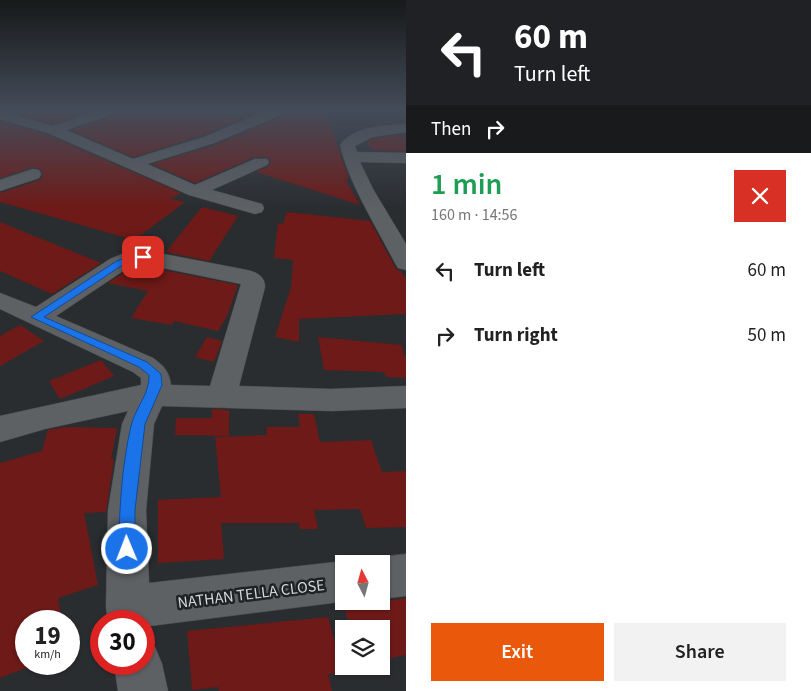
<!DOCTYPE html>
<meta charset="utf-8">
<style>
body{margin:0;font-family:"Source Sans 3",sans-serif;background:#f2f2f2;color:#222;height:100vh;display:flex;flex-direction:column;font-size:19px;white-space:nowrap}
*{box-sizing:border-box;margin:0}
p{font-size:16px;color:#767676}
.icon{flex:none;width:28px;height:28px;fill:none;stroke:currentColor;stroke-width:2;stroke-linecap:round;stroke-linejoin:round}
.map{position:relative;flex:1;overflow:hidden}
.side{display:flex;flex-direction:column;background:#fff;width:405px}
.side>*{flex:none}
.guide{background:#202124;color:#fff;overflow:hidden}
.needle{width:32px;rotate:354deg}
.tools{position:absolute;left:335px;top:555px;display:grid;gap:10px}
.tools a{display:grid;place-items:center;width:55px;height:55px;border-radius:0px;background:#fff;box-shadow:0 1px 4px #0004;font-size:25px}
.speed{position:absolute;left:15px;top:610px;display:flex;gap:10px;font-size:25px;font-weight:700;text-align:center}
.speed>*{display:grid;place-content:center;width:65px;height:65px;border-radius:50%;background:#fff;box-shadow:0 1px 4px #0004;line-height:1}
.speed small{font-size:12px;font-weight:400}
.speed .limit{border:8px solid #d22;background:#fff;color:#111}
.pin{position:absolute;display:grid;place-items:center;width:42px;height:42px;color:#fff;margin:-21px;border-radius:10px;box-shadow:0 2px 8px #0006}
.me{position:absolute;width:55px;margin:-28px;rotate:359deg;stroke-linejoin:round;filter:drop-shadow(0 0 4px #0008)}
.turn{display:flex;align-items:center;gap:18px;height:105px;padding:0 25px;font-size:22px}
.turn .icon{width:65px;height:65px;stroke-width:2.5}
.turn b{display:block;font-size:35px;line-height:42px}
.then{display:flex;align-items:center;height:48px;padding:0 25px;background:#0003;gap:10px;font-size:19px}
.round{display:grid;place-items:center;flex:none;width:52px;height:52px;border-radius:0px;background:#f2f2f2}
.overview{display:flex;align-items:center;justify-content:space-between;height:85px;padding:0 25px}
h1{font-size:30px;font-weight:600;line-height:38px;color:#1e9e55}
.primary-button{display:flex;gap:10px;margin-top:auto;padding:10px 25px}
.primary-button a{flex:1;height:58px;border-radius:0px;background:#ea580c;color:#fff;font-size:20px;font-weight:600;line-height:58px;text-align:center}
.primary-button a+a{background:#f2f2f2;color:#222}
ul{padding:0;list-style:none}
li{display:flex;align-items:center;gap:15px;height:65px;padding:0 25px}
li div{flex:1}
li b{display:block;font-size:19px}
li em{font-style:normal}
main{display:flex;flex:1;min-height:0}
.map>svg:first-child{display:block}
</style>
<main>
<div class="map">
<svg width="406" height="691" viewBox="0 0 406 691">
<rect width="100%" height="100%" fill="#2a2d30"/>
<g fill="#6d1a18">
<path d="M22,111h68l-37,13 -37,-11z"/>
<path d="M117,111h90l32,7 22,-7 -58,24 -70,22 -62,-27 44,-14z"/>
<path d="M286,111h39l24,68h-4l15,26 -104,-33 13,-6 2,-5 -4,-4h-13l-59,26 -43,-19 63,-19 69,-29z"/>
<path d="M0,121l47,14 134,58 -10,6 14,3 -51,38 -134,-38v-9l40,-13 3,-5 -2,-6 -8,-2 -33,11z"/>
<path d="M397,135l9,3v13l-34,-1 -5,-8 6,-3z"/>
<path d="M202,207l36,9 -29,45 -43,-9z"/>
<path d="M287,212l83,9 26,48 5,2 5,8v35l-107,5v23l-24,-5 16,-50 2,-27 -19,-2 4,-35 5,1z"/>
<path d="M0,222l101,41 -49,31 -52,-23z"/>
<path d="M143,266l95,19 -11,31 -9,15 -44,-10 -2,4 -41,-7 17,-27 -40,-8 19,-12z"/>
<path d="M20,325l24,16 -44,25v-30z"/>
<path d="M207,337l15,4 -8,21 -19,-5z"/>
<path d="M318,337l84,8 2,11h2v22l-20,-1 -2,-5 -60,-2z"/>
<path d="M101,360l13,16 -54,23 -11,-18z"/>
<path d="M212,409l17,1v26l-54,-1 1,-17h36z"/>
<path d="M298,414h16l6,28 51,-2 11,32 24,-1v56l-40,1 -6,-19 -46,1 4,19h-18l-1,-6h-78l3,36 -66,4v-63l63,-3 -6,-60 52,-2 -1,-8h34z"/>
<path d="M64,427l53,1 -6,31h3l-8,53 -22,1 14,72 -40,13 4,23h-36v47l-26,10v-215l42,-12 6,-21z"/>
<path d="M406,598v57l-25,5v-31h-30l-7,-21z"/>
<path d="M328,617l15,56 -15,1 4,17h-113l-1,-4 -26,3 -5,-59z"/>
</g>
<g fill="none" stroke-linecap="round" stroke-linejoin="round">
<g stroke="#484b4e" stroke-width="1">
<g id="minor">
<path d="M1,111l52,15 43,-15h19l-1,3 -48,16 67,29 71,-22 62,-26h18l-1,3 -69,29 -67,21 48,21 60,-26h12l2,3 -2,3 -55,25 50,14 2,4 -2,4 -7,2 -66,-19 -141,-62 -48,-14z"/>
<path d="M406,124v8l-34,5 -17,9 2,6 49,1v10l-46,-1 13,27 33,55v26l-8,-2 -3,-5c-20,-39 -45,-77 -55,-118 13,-19 45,-19 66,-21z"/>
<path d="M33,169l6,1 2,4 -2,4 -39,13v-11z"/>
<path d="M143,250l104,20c9,2 18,6 18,17l-26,99 92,3 75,-3v22l-75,3 -169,-5 -8,18 -8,86 3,73 195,-22 7,3h-7v37h4l-198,25 -6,12v-17h-36l-2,-14 2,-97 14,-86 6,-13 -83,18 -45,13v-26l141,-31v-7l-8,-6 -133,-63v-16l36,14 74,-48 12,-5zM143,264l98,20 -31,102 -39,-1c-2,-14 -7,-19 -18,-27l-97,-42 70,-47z"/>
<path d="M406,554v42l-25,3v-35l-15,-1 15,-6z"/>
<path d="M144,643l11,4 7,17 6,27h-50l-4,-27h30z"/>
</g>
</g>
<use href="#minor" fill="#5d6164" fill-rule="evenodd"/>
</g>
<linearGradient id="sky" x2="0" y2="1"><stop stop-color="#17191a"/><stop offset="0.53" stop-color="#444c59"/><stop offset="1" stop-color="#444c59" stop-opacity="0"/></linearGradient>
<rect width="406" height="208" fill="url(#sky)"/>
<path fill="#1a73e8" stroke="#114b97" d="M143,255l4,2 -1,2 -25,7 -77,51 103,45 14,12 1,11 -17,39 -10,86v39l-2,6 -6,2 -6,-2 -2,-6c0,-40 3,-84 12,-123 4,-18 19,-32 18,-51l-10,-8 -108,-50 84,-55 12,-5z"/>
<g text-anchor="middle" stroke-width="5" stroke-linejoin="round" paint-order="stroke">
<g font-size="16" fill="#d4d7d8" stroke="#202326">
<text transform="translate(251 593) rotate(-7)" y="6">NATHAN TELLA CLOSE</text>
</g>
</g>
</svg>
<div class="tools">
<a><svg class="needle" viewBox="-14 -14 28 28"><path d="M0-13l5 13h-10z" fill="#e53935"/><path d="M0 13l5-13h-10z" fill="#767676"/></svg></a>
<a><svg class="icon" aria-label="layers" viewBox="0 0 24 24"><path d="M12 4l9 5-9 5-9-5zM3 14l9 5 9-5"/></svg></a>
</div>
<div class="speed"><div>19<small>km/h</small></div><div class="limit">30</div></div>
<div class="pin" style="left:143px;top:257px;background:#d93025"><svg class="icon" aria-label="arrive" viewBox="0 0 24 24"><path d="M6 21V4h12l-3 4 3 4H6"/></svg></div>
<svg class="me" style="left:127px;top:549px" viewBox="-20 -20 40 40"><circle r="17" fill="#1a73e8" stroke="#fff" stroke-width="3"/><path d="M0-11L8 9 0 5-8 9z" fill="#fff"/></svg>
</div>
<section class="side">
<div class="guide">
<div class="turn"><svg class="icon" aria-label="left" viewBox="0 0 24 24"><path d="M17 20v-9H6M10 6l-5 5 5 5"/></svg><div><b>60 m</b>Turn left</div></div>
<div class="then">Then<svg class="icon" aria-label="right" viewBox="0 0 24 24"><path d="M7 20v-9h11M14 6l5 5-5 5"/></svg></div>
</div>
<div class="overview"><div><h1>1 min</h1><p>160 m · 14:56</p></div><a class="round" style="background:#d93025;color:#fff"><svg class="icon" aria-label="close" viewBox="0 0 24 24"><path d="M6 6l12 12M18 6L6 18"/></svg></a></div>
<ul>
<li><svg class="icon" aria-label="left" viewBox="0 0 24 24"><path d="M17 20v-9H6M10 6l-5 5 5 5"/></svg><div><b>Turn left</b></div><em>60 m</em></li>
<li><svg class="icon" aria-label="right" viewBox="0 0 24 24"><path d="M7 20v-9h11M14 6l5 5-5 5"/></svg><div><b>Turn right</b></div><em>50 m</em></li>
</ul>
<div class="primary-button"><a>Exit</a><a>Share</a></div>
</section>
</main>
